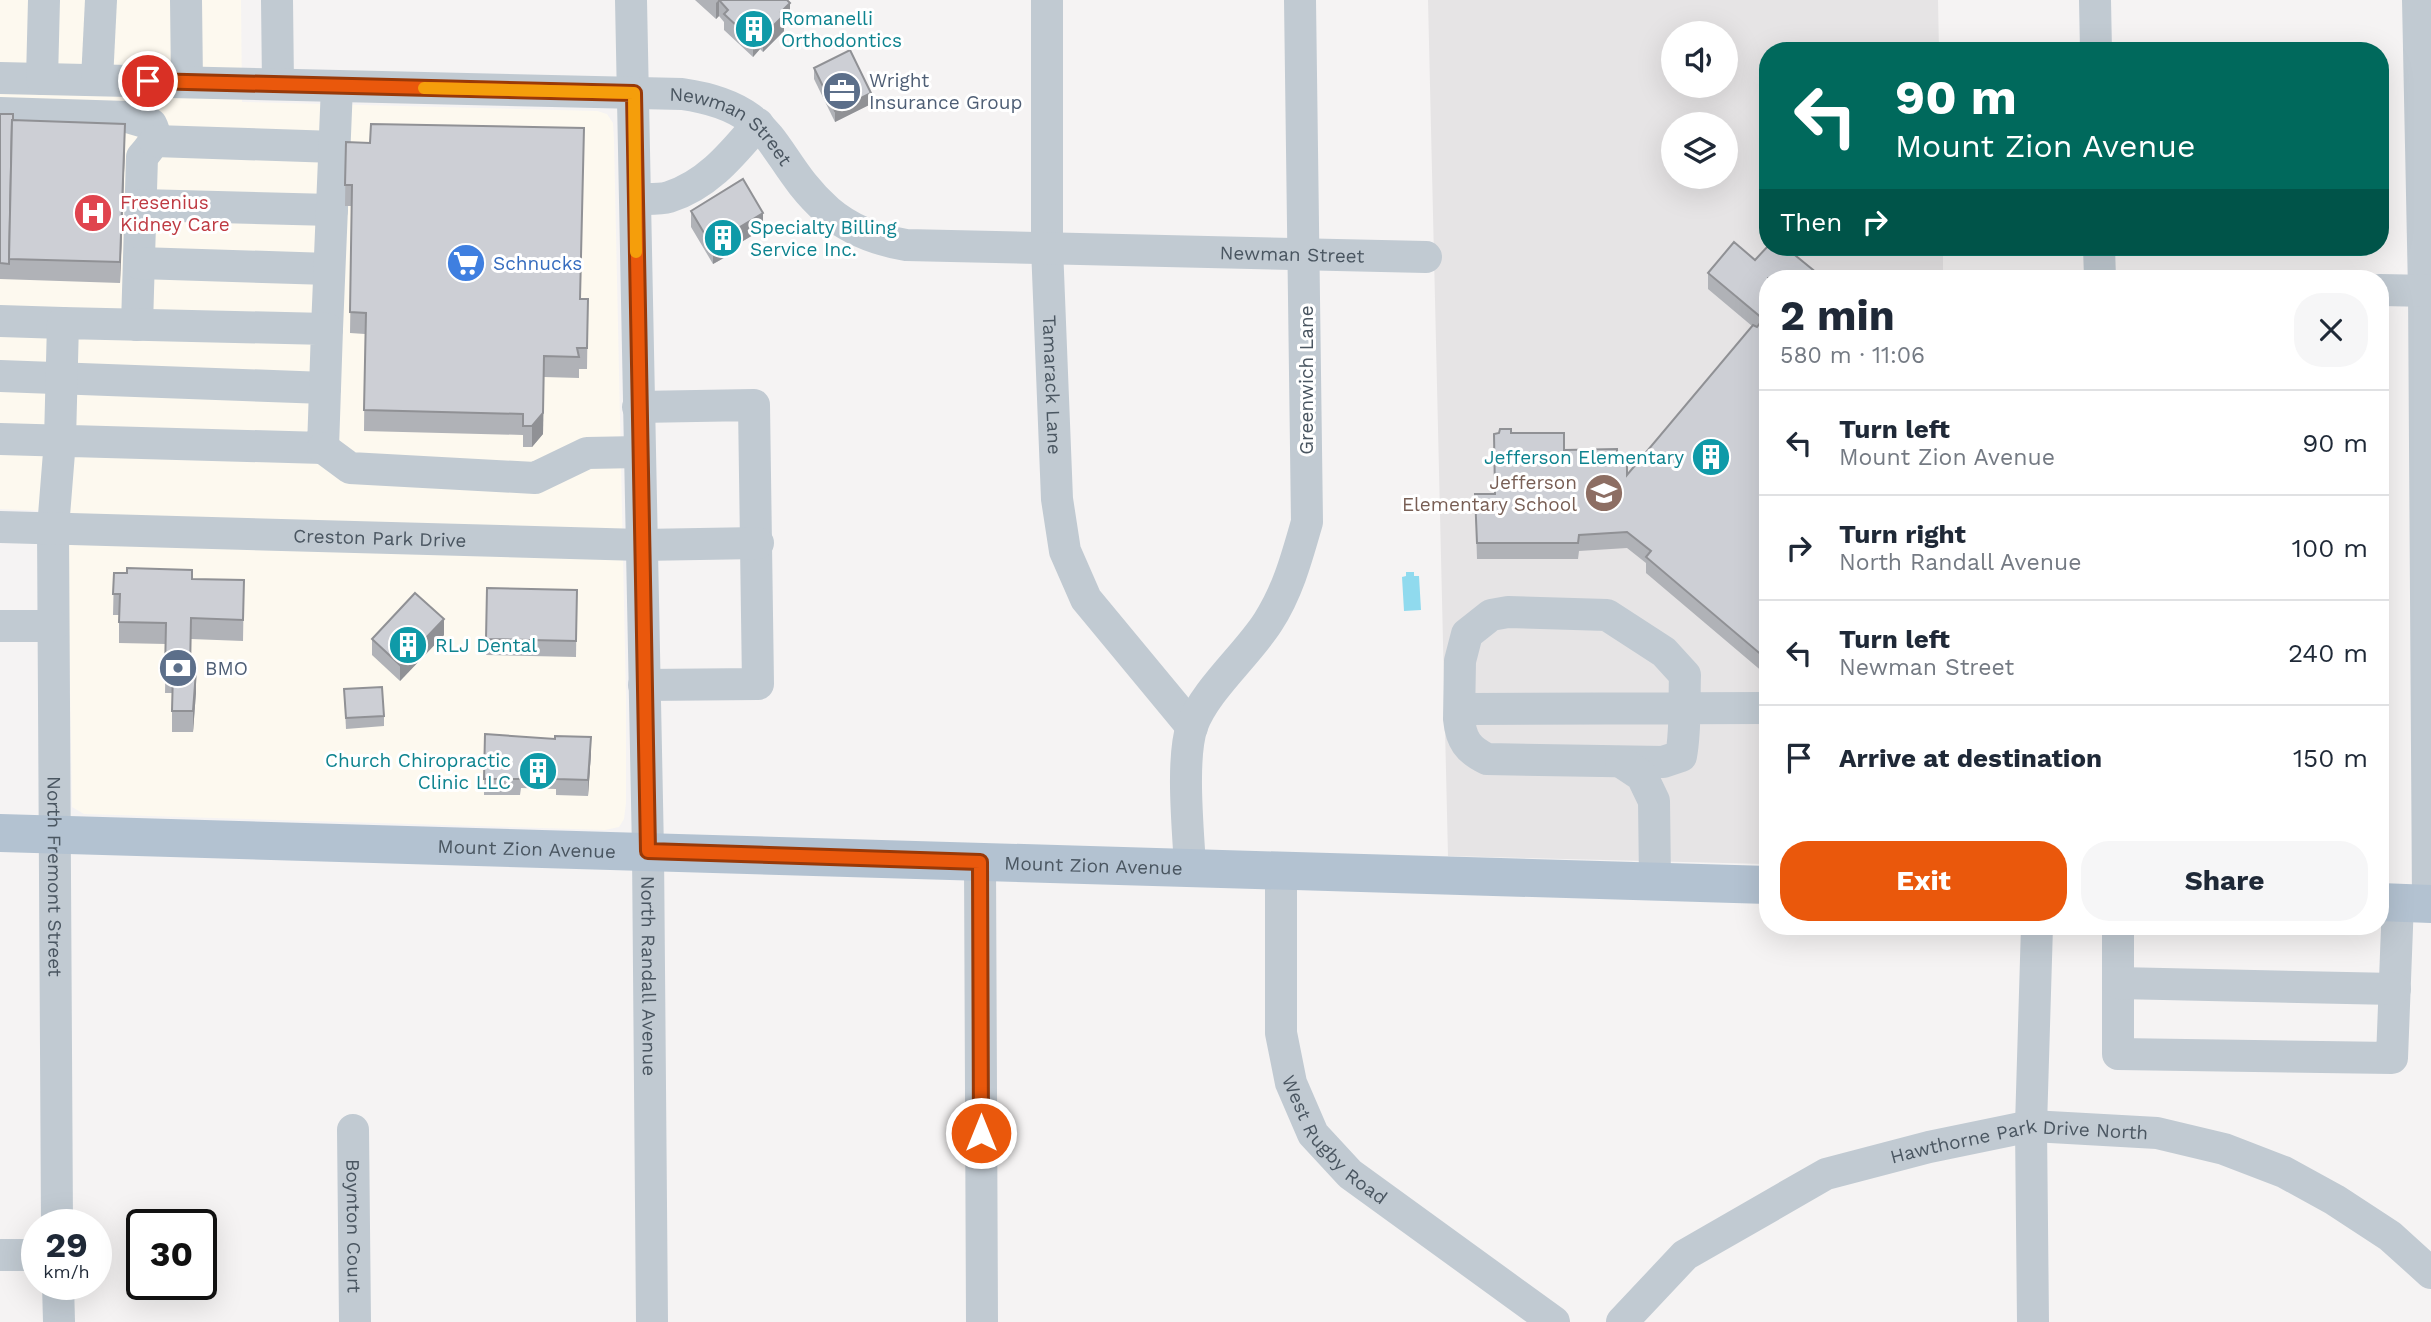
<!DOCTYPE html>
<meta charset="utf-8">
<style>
body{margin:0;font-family:"Work Sans",sans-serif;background:#f6f6f7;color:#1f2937;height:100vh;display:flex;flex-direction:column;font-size:26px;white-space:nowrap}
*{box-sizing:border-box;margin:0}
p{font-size:23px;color:#747a83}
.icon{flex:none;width:38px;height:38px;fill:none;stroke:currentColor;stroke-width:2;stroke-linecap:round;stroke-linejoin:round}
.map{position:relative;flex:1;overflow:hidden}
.sheet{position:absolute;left:1759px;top:270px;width:630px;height:665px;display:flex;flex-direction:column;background:#fff;border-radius:28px;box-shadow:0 7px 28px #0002}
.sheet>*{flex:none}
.top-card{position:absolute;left:1759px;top:42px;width:630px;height:214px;border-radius:28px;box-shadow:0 7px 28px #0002;background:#00695c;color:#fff;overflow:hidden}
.buttons{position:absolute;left:1661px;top:21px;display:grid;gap:14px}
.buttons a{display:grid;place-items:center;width:77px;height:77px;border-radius:50%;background:#fff;box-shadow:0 7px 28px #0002;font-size:35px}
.speed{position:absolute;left:21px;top:1209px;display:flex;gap:14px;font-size:35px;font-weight:700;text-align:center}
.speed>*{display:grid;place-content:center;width:91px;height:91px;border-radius:50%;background:#fff;box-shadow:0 7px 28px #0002;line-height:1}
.speed small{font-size:18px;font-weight:400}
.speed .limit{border:4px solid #111;border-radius:10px;background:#fff;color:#111}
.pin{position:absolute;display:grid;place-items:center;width:60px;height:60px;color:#fff;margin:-30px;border:4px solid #fff;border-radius:50%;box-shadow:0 2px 7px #0007}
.me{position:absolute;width:77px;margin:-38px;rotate:0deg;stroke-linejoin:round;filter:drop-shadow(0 0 5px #0008)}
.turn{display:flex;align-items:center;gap:24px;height:147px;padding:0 21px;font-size:32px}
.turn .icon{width:91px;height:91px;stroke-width:2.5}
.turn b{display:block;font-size:49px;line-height:60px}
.then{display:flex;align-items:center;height:66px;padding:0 21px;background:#0003;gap:14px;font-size:26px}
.round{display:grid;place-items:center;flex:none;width:74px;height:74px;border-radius:28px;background:#f6f6f7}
.overview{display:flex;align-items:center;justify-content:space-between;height:119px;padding:0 21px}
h1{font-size:42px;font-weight:700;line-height:52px}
.action{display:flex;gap:14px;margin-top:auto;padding:14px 21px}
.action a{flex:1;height:80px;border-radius:28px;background:#ea580c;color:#fff;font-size:28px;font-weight:700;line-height:80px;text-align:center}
.action a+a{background:#f6f6f7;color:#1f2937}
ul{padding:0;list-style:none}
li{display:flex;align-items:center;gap:21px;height:105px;padding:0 21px;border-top:2px solid #e0e1e3}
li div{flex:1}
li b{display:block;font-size:26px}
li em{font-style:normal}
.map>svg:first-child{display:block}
</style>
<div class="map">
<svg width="2431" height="1322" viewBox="0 0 2431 1322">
<rect width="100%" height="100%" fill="#f5f3f3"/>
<path fill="#fdf9ef" d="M0,0h241l1,102 355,9 10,3 6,9 1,17 12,556v107l-2,16 -5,8 -14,3 -521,-16 -12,-7 -5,-295 -67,-3z"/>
<path fill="#e6e4e5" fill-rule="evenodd" d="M1428,0h510l1,51h-171v196h175v31h-175v429l-6,1 2,156 -316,-8zM1673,33h53v53h-53zM1673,124h53v53h-53z"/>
<path fill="#90daee" d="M1406,572h8v4h5l2,34 -17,1 -2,-34 4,-1z"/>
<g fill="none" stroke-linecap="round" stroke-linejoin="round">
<g stroke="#c1cad2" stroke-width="32">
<path d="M186,0l1,82"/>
<path d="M277,0l1,84"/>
<path id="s1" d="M631,0l17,851 4,471"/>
<path id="s2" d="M1047,0v247l10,252 8,52 21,48 106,128"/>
<path d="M2095,0l1,51"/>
<path d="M2418,0l6,291 4,612"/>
<path id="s3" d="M0,78l682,16c99,14 86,64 146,117 22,19 49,29 78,34l520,12"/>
<path d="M42,79l2,-79"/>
<path d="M97,80l4,-80"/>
<path d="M0,113l127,4 24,7c8,15 1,21 -9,33l-5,168"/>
<path d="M155,141l180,6"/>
<path d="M635,199c11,0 24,1 34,-2 39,-12 64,-44 89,-73"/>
<path d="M141,205l191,5"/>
<path d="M2099,247l1,31"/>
<path d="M139,263l190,6"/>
<path d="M2380,290l51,1"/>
<path d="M0,321l63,2"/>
<path d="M327,329l10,-243"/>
<path d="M0,376l325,12"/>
<path d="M638,407l116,-2 4,279 -114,1"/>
<path id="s4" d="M0,439l323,9 4,-119 -264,-6 -3,117 -7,88 4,697"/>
<path d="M323,448l27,20 185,10 52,-25 52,-1"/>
<path id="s5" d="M0,527l641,18 117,-2"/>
<path d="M0,626h53"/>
<path d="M1459,719l1,-58 7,-27 24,-19 17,-3 99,3 57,37 21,23c-1,27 1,55 -4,81l-18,6 -176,-3c-19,-9 -26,-19 -28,-40l10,-10 299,-1"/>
<path d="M1621,762l21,14 12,25 1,80"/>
<path d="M980,862l2,460"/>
<path d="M1190,866c-2,-37 -9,-107 2,-140 13,-36 55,-71 76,-104 20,-31 29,-65 39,-100l-7,-522"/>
<path id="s6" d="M1281,870v163l10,50 22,51 37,40 204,148"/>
<path d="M2118,926v128l274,4 6,-156"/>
<path d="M2118,983l277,6"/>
<path id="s7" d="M353,1130l2,192"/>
<path d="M0,1255h37"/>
<path d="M58,1284l1,38"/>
<path id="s8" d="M1622,1322l63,-67 141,-81 103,-27 102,-21 126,7 67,16 60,23 51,28 55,36 41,37"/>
<path d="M2033,1322l-2,-196 6,-200"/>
</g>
<g stroke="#b3c2d1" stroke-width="38">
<path id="s9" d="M0,833l1768,52"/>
<path d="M2380,902l51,2"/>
</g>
</g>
<g fill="#b0b2b7">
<path d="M695,0h92l3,19 -6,6v6l-21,21 -3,-3 -7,8 -29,-27v-8l-5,-6 -3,3z"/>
<path d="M814,68l57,36 -36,18 -21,-43z"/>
<path d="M0,114l13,6 112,25 -5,138 -120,-4z"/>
<path d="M346,142l234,157h8l-1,70h-8v9l-35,-1 -1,57 -11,13h-9v-12l-159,-4 1,-97 -15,-1 2,-127h-7z"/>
<path d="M691,211l72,18 -25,15v6l-25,14 -22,-37z"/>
<path d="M1708,273l60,5v391l-4,4 -118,-100v-10l-19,-15 -48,3 -1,8h-101l-2,-65h20l16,-61 53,17 63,25 125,-149 -44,-37z"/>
<path d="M114,573l78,6 52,1 -1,61 -52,-2 -1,32 6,21 -3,40h-21v-39h-7l1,-49 -47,-1v-28h-6z"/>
<path d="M487,588l90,2 -1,67 -90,-2z"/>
<path d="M444,635l-44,46 -28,-26v-16z"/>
<path d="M344,689l40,27v10l-38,3z"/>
<path d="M485,734l106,19 -3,43 -32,-1v-6l-35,-1 -1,7h-36z"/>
</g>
<g fill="#909195">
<path d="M719,0v16l-3,3v-16z"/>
<path d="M790,3v16l-6,6v6l-21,21v-16l18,-24z"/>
<path d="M760,33v16l-7,8v-16z"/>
<path d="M871,93v11l-36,18v-11z"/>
<path d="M125,124v21l-5,138v-21z"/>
<path d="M763,213v16l-25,15v6l-25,14v-16l22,-18z"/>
<path d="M544,356l-1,78 -11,13v-21z"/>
<path d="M444,619v16l-44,46v-16z"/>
<path d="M1768,653v16l-4,4v-16z"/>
<path d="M196,671v21l-3,40v-21z"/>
<path d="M591,737v16l-3,43v-16z"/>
</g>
<g fill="#cdcfd5" stroke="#909195" stroke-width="2">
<path d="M719,0h68l3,3 -9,9 3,3 -21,21 -3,-3 -7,8 -29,-27 4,-4z"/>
<path d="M850,50l21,43 -36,18 -21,-43z"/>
<path d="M0,114h13v6h-1l-3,144 -9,-1z"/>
<path d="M12,120l113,4 -5,138 -111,-3z"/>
<path d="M371,124l213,4 -4,171h8l-1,49h-10l2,9 -35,-1 -1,57 -11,13h-9v-12l-159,-4 2,-97 -16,-1 2,-127h-7l1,-43 24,1z"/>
<path d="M743,179l20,34 -28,17 3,4 -25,14 -22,-37z"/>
<path d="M1734,242l21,18 13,-14 17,1 38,31h-55v375l-4,4 -118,-100 5,-6 -24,-19 -48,3 -1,8h-101l-2,-49h20l-1,-60 5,-1 1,-4h11v4h53v17l53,-1v13l10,-1v14l126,-150 4,2 6,-8 -55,-46z"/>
<path d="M127,568l65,2v9l52,1 -1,40 -52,-2 -1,53h6l-3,40h-21l1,-39h-8l1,-49 -47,-1 1,-28h-7l1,-21h13z"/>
<path d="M487,588l90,2 -1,51 -90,-2z"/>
<path d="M415,593l29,26 -44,46 -28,-26z"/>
<path d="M382,687l2,29 -38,2 -2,-29z"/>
<path d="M485,734l70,5v-3l36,1 -3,43 -32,-1v-6l-35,-1 -1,7h-36z"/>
</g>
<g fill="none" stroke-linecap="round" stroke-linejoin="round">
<g stroke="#983908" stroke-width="18">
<path id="route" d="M148,81l486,12 14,758 332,11 1,271"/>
</g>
<use href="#route" stroke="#ea580c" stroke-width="12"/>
<path stroke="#f59e0b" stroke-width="12" d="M424,88l210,5 2,159"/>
</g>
<defs>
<g id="building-disc" transform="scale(2.0125)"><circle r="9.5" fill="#0f9aa8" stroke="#fff"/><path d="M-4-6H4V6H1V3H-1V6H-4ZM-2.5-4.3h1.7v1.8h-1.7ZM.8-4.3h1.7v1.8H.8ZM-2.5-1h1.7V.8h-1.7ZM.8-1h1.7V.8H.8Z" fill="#fff"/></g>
<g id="office-disc" transform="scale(2.0125)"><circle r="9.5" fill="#5c6f8a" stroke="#fff"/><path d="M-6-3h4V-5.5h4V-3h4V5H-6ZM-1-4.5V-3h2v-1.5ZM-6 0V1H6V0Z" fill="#fff"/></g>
<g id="hospital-disc" transform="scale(2.0125)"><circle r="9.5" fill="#e0444e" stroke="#fff"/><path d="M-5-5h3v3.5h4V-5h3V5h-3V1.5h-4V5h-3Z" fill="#fff"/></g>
<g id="supermarket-disc" transform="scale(2.0125)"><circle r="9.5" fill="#3f7fe0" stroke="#fff"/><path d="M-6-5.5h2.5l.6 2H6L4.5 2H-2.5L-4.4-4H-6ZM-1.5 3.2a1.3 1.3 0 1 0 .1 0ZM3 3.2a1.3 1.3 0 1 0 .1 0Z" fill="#fff"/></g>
<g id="school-disc" transform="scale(2.0125)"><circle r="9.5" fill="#8d6e63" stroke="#fff"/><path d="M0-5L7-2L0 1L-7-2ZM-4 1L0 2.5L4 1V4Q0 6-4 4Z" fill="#fff"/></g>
<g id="bank-disc" transform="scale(2.0125)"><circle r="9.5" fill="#5c6f8a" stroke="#fff"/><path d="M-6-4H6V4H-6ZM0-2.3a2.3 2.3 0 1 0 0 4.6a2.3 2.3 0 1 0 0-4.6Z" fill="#fff"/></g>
</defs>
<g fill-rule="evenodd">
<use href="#building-disc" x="754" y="29"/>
<use href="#office-disc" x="842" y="91"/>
<use href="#hospital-disc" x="93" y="213"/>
<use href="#building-disc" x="723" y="238"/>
<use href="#supermarket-disc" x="466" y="263"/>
<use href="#building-disc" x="1711" y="457"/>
<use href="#school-disc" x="1604" y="493"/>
<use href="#building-disc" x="408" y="645"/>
<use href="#bank-disc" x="178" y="668"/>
<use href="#building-disc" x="538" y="771"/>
</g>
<g text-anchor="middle" stroke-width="6" stroke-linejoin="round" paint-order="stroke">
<g font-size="19" fill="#0d838f" stroke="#fff" text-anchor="start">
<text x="781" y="25">Romanelli<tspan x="781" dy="22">Orthodontics</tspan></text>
<text x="750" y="234">Specialty Billing<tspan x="750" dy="22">Service Inc.</tspan></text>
<text x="1684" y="464" text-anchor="end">Jefferson Elementary</text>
<text x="435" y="652">RLJ Dental</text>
<text x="511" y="767" text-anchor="end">Church Chiropractic<tspan x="511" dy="22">Clinic LLC</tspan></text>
</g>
<g font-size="19" fill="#4e5e75" stroke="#fff" text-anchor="start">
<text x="869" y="87">Wright<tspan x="869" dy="22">Insurance Group</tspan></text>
<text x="205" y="675">BMO</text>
</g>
<g font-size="19" fill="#4a5661" stroke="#fff">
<text dy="7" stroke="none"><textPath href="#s3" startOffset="742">Newman Street</textPath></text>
<text dy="7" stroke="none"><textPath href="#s3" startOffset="1349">Newman Street</textPath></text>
<text transform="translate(1306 380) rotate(-90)" y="7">Greenwich Lane</text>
<text dy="7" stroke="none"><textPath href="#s2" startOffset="385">Tamarack Lane</textPath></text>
<text dy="7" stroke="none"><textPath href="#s5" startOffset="380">Creston Park Drive</textPath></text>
<text dy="7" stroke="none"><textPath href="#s9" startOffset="527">Mount Zion Avenue</textPath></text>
<text dy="7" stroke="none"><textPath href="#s9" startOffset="1094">Mount Zion Avenue</textPath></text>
<text dy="7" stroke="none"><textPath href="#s4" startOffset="1260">North Fremont Street</textPath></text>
<text dy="7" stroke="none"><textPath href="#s1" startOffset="976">North Randall Avenue</textPath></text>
<text dy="7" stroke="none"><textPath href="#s6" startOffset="287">West Rugby Road</textPath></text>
<text dy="7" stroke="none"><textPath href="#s8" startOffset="452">Hawthorne Park Drive North</textPath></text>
<text dy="7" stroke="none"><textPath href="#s7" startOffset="96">Boynton Court</textPath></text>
</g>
<g font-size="19" fill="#be3a42" stroke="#fff" text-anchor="start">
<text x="120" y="209">Fresenius<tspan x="120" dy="22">Kidney Care</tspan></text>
</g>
<g font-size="19" fill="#366cbe" stroke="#fff" text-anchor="start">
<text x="493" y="270">Schnucks</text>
</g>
<g font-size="19" fill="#785e54" stroke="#fff" text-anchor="end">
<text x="1577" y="489">Jefferson<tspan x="1577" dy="22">Elementary School</tspan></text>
</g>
</g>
</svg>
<div class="buttons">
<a><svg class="icon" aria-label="sound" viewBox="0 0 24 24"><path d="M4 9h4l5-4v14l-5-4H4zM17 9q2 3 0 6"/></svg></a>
<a><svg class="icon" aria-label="layers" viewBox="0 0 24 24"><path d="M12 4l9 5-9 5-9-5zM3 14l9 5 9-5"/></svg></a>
</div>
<div class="speed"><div>29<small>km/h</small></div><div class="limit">30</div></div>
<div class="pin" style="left:148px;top:81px;background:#d93025"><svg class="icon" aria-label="arrive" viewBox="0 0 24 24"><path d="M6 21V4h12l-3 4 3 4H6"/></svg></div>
<svg class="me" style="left:981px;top:1133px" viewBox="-20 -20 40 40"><circle r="17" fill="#ea580c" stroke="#fff" stroke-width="3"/><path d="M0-11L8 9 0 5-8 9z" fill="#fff"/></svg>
<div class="top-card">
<div class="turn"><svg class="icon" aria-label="left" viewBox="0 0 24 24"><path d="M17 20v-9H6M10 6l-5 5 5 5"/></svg><div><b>90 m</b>Mount Zion Avenue</div></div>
<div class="then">Then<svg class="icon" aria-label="right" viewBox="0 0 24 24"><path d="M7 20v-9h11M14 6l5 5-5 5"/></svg></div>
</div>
<section class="sheet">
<div class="overview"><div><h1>2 min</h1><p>580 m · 11:06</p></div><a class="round"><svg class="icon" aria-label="close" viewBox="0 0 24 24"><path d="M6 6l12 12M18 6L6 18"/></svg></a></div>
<ul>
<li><svg class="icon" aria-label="left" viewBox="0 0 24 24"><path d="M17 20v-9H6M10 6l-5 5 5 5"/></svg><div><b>Turn left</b><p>Mount Zion Avenue</p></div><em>90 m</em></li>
<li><svg class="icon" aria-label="right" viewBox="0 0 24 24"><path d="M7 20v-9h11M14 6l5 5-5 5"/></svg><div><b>Turn right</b><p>North Randall Avenue</p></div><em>100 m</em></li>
<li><svg class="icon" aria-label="left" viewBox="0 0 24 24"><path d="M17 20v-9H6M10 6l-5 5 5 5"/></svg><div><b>Turn left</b><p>Newman Street</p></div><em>240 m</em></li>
<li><svg class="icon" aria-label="arrive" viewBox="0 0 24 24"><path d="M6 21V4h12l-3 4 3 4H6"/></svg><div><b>Arrive at destination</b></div><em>150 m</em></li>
</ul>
<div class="action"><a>Exit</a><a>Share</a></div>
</section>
</div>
